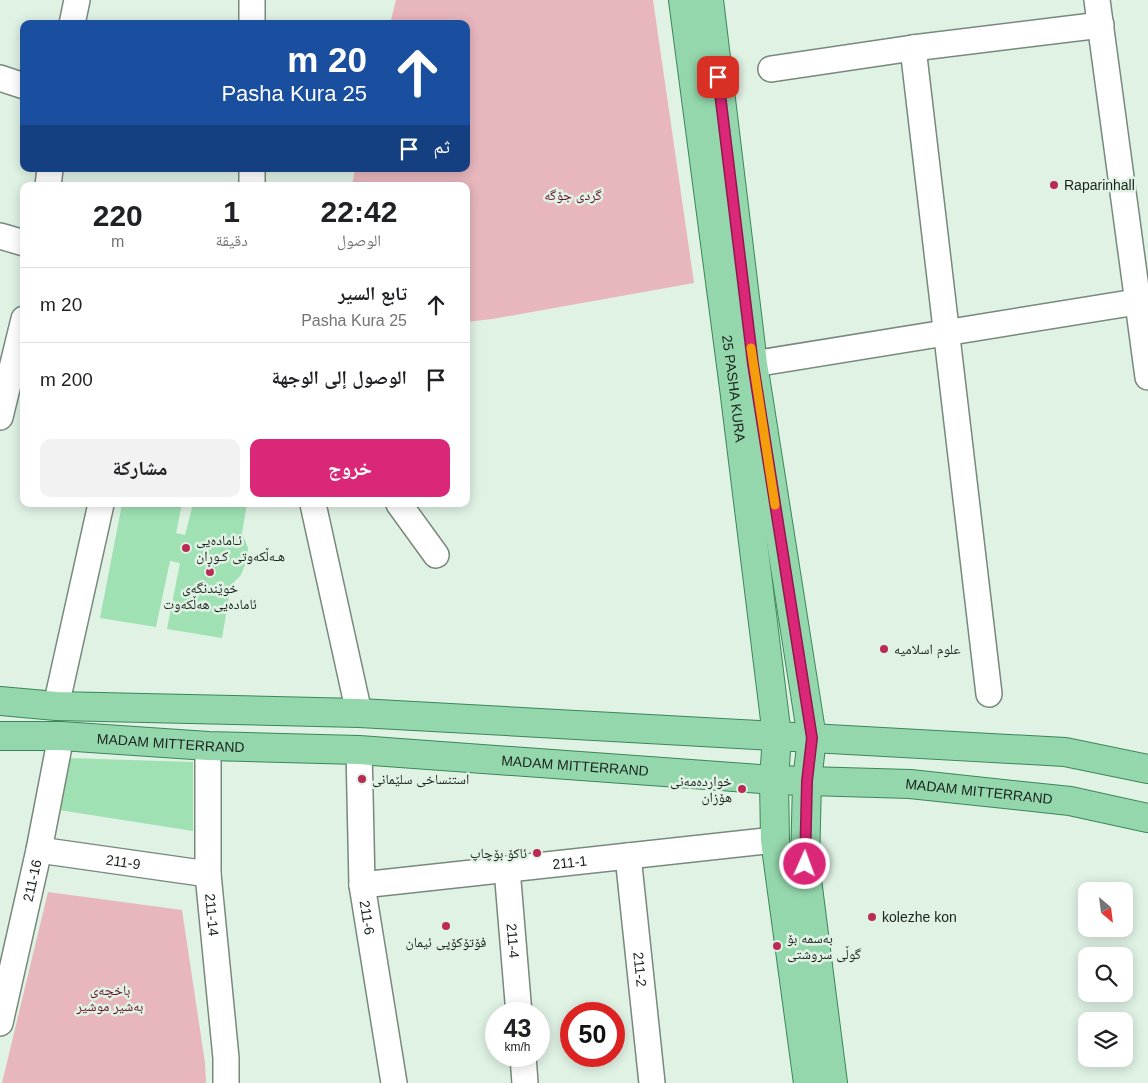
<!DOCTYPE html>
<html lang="ar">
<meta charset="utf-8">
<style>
body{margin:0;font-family:Arial,"Noto Naskh Arabic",sans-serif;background:#f2f2f2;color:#202124;direction:rtl;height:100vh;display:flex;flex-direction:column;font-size:19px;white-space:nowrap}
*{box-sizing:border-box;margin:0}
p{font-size:16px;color:#757577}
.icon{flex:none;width:28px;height:28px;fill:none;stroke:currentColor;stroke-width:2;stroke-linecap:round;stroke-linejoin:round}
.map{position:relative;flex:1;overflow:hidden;direction:ltr}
.panel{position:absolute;left:20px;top:182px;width:450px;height:325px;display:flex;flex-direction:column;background:#fff;border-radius:10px;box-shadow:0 2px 12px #0003;direction:rtl}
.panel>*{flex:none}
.top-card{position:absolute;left:20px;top:20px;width:450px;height:152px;border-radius:10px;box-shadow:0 2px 12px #0003;direction:rtl;background:#1a4fa0;color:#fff;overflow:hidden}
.needle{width:32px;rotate:152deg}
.buttons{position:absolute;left:1078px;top:882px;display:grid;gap:10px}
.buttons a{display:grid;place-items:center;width:55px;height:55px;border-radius:10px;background:#fff;box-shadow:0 2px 12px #0003;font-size:25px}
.speed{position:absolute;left:485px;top:1002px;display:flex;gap:10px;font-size:25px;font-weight:700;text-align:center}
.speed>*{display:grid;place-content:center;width:65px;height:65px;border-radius:50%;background:#fff;box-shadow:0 2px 12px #0003;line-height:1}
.speed small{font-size:12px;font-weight:400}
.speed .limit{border:8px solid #d22;background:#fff;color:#111}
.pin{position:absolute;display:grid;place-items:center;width:42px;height:42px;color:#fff;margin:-21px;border-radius:10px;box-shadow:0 2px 8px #0006}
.me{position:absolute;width:55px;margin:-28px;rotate:2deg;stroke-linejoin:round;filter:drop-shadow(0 0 4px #0008)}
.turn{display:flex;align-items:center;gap:18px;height:105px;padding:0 20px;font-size:22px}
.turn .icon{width:65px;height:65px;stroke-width:2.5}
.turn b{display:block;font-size:35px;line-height:42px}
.then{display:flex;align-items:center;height:48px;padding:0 20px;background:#0003;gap:10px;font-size:19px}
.eta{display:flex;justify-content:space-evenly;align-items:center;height:85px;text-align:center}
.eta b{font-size:30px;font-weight:700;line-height:35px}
.primary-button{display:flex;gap:10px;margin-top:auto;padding:10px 20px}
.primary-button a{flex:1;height:58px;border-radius:10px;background:#db2777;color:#fff;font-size:20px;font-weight:700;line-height:58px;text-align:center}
.primary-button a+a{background:#f2f2f2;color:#202124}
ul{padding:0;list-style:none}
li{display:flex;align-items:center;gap:15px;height:75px;padding:0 20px;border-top:1px solid #e0e0e0}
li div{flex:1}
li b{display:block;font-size:19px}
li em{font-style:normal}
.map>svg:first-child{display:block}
</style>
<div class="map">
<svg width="1148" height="1083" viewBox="0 0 1148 1083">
<rect width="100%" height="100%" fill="#dff2e4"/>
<g fill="#e8b6bd">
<path d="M396,0h257l41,283 -202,36 -26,3v-136h-114l3,-17h111v-145h-76z"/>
<path d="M48,892l134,18 23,153 1,20h-204z"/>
</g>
<g fill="#9fe1b3">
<path d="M122,504h60l-6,29 9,2 8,-31h54l-5,29 6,15 -1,12 -6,15 -10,10 -9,53 -55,-9 13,-66 -10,-2 -14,66 -56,-9z"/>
<path d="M68,758l125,4v69l-134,-21z"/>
</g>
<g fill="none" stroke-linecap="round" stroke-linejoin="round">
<g stroke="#78897c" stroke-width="28">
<g id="minor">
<path d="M1097,0l51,377"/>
<path d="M72,24l5,-24"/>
<path d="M252,24v-24"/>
<path d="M913,48l76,646"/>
<path d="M771,69l142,-21 188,-23"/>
<path d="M0,78l24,8"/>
<path d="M48,186l2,-17"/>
<path d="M252,186v-17"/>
<path d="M0,236l24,7"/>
<path d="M753,364l395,-64"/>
<path d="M0,417l24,-98"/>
<path d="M313,504l46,209"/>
<path d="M399,504l37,51"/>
<path d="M56,706l45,-202"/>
<path id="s1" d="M208,746v128l18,184v25"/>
<path id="s2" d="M359,750l3,135 32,198"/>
<path id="s3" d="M39,850l169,24"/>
<path id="s4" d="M628,856l24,227"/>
<path id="s5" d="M507,869l12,145"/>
<path id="s6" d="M362,885l413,-45"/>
<path id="s7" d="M0,1023l39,-173 22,-114"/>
<path d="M523,1056l2,27"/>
</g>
</g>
<g stroke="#3b8658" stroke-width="30">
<g id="major">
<path id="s8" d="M683,0l51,388 43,348 -3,44 1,60 33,243"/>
<path d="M709,0l44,364 59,374 -5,43 -2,83 28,219"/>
<path d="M0,701l56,5 303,7 706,39 83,17"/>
<path id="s9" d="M0,736h61l147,10 151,4 415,30 136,4 160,17 78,17"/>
</g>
</g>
<use href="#minor" stroke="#fff" stroke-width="25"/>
<use href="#major" stroke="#94d7ad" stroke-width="28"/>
</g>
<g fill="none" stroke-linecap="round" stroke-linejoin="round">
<g stroke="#8e194d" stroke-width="12">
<path id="route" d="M718,77l35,287 59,374 -5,43 -2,83"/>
</g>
<use href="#route" stroke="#db2777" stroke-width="9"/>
<path stroke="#f59e0b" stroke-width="9" d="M751,348l24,157"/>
</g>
<g fill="#ba2a56" stroke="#dff2e4" stroke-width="2">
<circle cx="1054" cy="185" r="5"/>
<circle cx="186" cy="548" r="5"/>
<circle cx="210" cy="572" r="5"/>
<circle cx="884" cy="649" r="5"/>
<circle cx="362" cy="779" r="5"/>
<circle cx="742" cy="789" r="5"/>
<circle cx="537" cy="853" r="5"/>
<circle cx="872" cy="917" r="5"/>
<circle cx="446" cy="926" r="5"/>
<circle cx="777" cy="946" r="5"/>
</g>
<g text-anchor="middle" stroke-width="5" stroke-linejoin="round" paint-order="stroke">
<g font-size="14" fill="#1b221d" stroke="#dff2e4" text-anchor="start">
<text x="1064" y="190">Raparinhall</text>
<text x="196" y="545">ئـامادەیی<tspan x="196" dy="16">هـەڵکەوتی کـوڕان</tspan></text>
<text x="210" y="593" text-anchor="middle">خوێندنگەی<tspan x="210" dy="16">ئامادەیی هەڵکەوت</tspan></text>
<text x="894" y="654">علوم اسلاميه</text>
<text x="372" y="784">استنساخی سلێمانی</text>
<text x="732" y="786" text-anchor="end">خواردە‌مە‌نی<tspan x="732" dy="16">ھۆزان</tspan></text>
<text x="527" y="858" text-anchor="end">ئاکۆ بۆچاپ</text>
<text x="882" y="922">kolezhe kon</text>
<text x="787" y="943">بە‌سمە‌ بۆ<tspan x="787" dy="16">گوڵی سروشتی</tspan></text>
<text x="446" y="947" text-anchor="middle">فۆتۆکۆپی ئیمان</text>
</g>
<g font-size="14" fill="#6a0f2c" stroke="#dff2e4">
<text x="573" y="200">گردی جۆگە</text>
<text x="110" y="995">باخچەی<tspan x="110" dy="16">بەشیر موشیر</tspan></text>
</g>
<g font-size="14" fill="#1b221d" stroke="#dff2e4">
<text dy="5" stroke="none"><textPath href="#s8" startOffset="392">25 PASHA KURA</textPath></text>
<text dy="5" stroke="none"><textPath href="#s9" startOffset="171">MADAM MITTERRAND</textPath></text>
<text dy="5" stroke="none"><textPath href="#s9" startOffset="576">MADAM MITTERRAND</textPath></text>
<text dy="5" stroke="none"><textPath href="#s9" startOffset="981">MADAM MITTERRAND</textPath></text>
<text dy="5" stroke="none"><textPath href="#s3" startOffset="85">211-9</textPath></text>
<text dy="5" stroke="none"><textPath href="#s6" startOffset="209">211-1</textPath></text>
<text dy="5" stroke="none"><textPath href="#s7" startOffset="146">211-16</textPath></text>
<text dy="5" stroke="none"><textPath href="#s1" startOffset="169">211-14</textPath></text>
<text dy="5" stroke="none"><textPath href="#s2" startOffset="168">211-6</textPath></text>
<text dy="5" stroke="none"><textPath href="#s5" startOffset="72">211-4</textPath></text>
<text dy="5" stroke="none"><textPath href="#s4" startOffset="114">211-2</textPath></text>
</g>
</g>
</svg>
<div class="buttons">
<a><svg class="needle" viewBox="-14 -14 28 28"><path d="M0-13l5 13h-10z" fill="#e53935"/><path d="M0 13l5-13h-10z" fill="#757577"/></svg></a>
<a><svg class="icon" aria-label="search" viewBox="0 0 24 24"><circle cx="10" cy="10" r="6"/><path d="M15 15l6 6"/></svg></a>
<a><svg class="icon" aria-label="layers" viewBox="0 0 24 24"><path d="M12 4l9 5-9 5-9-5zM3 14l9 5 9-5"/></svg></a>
</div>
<div class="speed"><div>43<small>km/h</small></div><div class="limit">50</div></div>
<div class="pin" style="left:718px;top:77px;background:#d93025"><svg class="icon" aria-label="arrive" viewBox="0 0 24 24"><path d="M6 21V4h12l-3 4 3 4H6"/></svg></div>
<svg class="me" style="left:805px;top:864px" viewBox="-20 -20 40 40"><circle r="17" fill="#db2777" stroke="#fff" stroke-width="3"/><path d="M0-11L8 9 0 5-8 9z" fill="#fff"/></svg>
<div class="top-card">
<div class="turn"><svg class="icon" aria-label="ahead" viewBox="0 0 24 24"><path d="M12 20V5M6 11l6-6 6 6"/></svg><div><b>20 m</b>25 Pasha Kura</div></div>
<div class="then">ثم<svg class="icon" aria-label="arrive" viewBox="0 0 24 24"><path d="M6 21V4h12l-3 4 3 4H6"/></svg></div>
</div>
<section class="panel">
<div class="eta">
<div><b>22:42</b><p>الوصول</p></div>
<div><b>1</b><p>دقيقة</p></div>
<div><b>220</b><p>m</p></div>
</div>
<ul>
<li><svg class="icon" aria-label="ahead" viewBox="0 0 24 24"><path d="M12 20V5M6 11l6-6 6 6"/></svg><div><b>تابع السير</b><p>25 Pasha Kura</p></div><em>20 m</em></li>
<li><svg class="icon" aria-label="arrive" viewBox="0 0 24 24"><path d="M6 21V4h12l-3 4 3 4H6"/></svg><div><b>الوصول إلى الوجهة</b></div><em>200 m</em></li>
</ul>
<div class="primary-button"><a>خروج</a><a>مشاركة</a></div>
</section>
</div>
